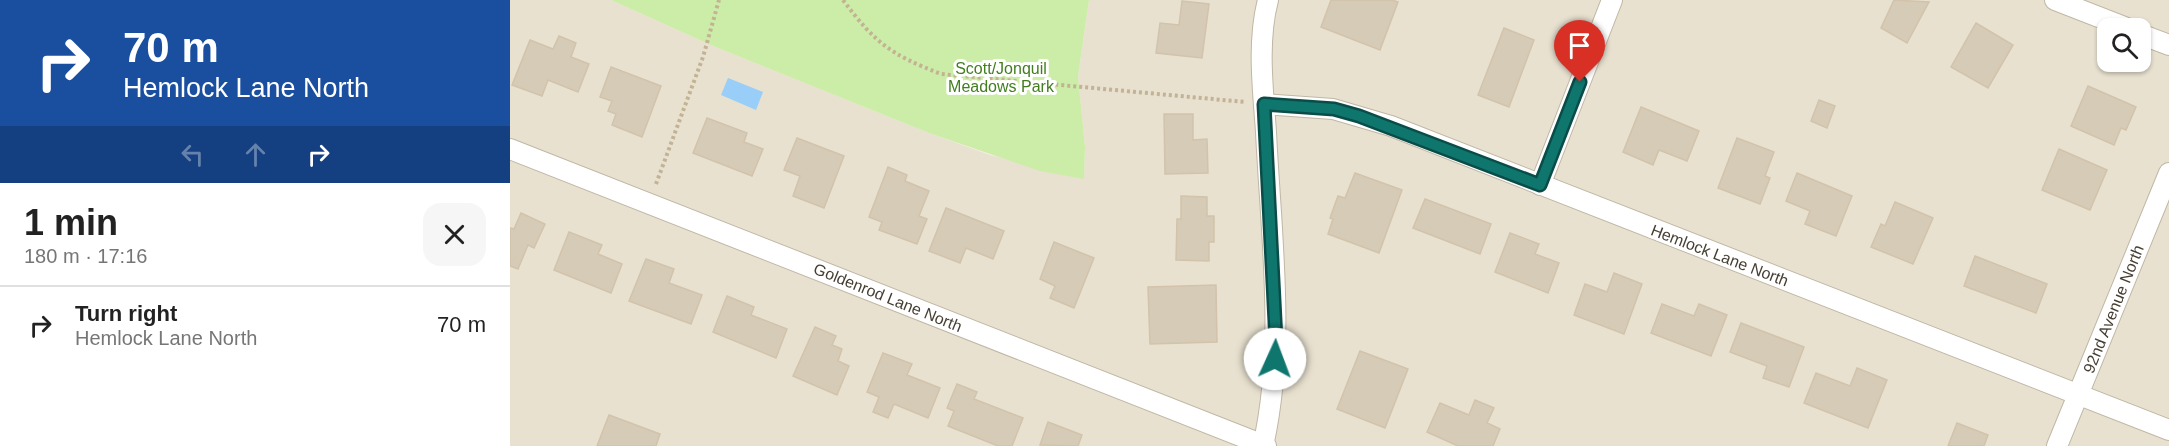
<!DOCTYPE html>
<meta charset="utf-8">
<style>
body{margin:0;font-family:Helvetica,sans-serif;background:#f6f6f6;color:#222;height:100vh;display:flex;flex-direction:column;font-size:22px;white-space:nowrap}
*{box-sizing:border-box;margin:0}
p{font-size:20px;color:#767676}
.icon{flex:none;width:33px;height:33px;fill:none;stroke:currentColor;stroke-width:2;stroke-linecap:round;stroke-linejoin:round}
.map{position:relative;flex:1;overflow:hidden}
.drawer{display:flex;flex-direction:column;background:#fff;width:510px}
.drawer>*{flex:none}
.banner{background:#1a4fa0;color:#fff;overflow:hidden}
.controls{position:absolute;left:1587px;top:18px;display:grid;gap:12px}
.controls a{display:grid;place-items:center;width:54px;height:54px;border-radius:12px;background:#fff;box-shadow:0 2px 4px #0004;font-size:30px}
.pin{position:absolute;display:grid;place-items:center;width:51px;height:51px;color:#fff;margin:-62px -26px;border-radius:50% 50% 50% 0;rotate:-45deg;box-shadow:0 0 6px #0007}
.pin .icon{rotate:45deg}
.me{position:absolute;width:66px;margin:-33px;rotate:2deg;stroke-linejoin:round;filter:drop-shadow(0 0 4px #0008)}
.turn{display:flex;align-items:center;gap:21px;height:126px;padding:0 24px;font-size:27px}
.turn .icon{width:78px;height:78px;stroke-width:2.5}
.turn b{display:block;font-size:42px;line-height:51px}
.lanes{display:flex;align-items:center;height:57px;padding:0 24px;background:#0003;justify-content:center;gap:30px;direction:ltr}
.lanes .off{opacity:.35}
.round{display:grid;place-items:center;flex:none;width:63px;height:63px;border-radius:18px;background:#f6f6f6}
.head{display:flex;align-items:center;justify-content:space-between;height:102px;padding:0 24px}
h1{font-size:36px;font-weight:700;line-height:45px}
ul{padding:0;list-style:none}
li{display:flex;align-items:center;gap:18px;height:78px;padding:0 24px;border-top:2px solid #e0e0e0}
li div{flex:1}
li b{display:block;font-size:22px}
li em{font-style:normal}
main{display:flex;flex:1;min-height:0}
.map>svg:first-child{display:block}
</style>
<main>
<section class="drawer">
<div class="banner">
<div class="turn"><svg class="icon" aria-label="right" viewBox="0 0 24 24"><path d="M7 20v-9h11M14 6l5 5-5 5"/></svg><div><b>70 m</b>Hemlock Lane North</div></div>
<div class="lanes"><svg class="icon off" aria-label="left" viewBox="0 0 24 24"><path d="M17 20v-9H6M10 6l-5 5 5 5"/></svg><svg class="icon off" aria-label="ahead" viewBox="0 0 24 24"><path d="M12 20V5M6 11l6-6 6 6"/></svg><svg class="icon" aria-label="right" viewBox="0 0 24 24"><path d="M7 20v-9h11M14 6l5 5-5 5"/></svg></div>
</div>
<div class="head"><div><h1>1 min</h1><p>180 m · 17:16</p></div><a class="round"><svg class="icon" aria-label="close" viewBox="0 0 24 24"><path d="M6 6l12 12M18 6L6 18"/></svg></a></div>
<ul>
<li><svg class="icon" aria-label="right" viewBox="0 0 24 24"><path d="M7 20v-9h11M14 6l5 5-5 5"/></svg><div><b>Turn right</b><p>Hemlock Lane North</p></div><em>70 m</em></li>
</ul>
</section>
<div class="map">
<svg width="1659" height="446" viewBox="0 0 1659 446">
<rect width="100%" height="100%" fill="#f3efe3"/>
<path fill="#e8e1d0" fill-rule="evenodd" d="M0,0h101l102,46 216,87 61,22 94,23 1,-31 -7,-71 11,-76h1080v446h-1659zM1598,28h32v34h-32z"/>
<path fill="#cceda7" d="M101,0h478l-11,76 7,71 -1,32 -44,-8 -111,-38 -216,-87z"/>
<path fill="#98cef7" d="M218,78l35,14 -7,18 -35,-15z"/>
<g fill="#d6cbb7" stroke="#d2c3aa" stroke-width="1.5">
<path d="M821,0h61l6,2 -18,48 -59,-23z"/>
<path d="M1384,0l35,2 -22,41 -26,-15z"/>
<path d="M672,1l27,3 -7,54 -46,-5 4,-30 19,2z"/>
<path d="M1466,23l37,22 -25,43 -37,-21z"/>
<path d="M994,28l30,12 -25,67 -31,-12z"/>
<path d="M49,36l17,7 -5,14 18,7 -11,28 -30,-12 -6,16 -30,-11 18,-45 23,9z"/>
<path d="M101,67l50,19 -19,51 -30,-12 4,-11 -8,-3 4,-10 -12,-4z"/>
<path d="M1578,86l48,21 -10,23 -5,-2 -7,17 -43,-19z"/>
<path d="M1309,100l16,6 -8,22 -16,-7z"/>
<path d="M1131,107l58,24 -12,30 -28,-11 -6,15 -30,-13z"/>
<path d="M654,114h29v26l14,-1 1,34 -43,1z"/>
<path d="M197,118l40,15 -3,9 19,7 -11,27 -59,-23z"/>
<path d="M287,138l47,18 -20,52 -31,-12 7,-20 -16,-6z"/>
<path d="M1227,138l37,14 -9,24 5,2 -10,26 -42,-16z"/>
<path d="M1549,149l48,21 -17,40 -48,-20z"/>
<path d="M378,167l19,8 -2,6 24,10 -10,25 8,3 -10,25 -38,-14 3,-8 -13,-5z"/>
<path d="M845,173l47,17 -23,63 -51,-19 5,-15 -3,-1 8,-22 7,2z"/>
<path d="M1287,173l55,23 -16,40 -31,-12 5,-13 -24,-10z"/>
<path d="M671,196l26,1v19h7v26h-5v19l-33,-1 1,-41h4z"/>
<path d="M915,199l66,25 -11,30 -67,-26z"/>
<path d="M1385,202l38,16 -20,46 -42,-17 10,-23 4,2z"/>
<path d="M436,208l58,23 -11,28 -27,-11 -6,15 -31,-12z"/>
<path d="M11,213l24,11 -11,24 -6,-3 -10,24 -8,-3v-38l4,1z"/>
<path d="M59,232l33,13 -4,9 24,10 -11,29 -57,-23z"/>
<path d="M1000,233l29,11 -4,10 24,9 -11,30 -53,-21z"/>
<path d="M544,242l40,16 -20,50 -24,-10 5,-12 -15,-7z"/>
<path d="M1465,256l72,28 -11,29 -72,-27z"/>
<path d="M136,259l28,10 -5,14 33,12 -11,29 -62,-23z"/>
<path d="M1104,273l28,11 -18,50 -50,-19 11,-31 22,8z"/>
<path d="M706,285l1,57 -67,2 -2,-57z"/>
<path d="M217,296l27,11 -3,8 36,14 -11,29 -63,-26z"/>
<path d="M1152,304l32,12 5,-12 28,11 -16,41 -60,-23z"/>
<path d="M1231,323l63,24 -15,40 -26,-9 4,-12 -37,-14z"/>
<path d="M305,327l21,9 -4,9 10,4 -4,12 11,5 -12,29 -44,-19z"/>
<path d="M850,351l48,18 -23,59 -48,-19z"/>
<path d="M373,353l29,11 -5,11 33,13 -12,30 -34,-14 -6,14 -15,-6 6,-15 -12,-5z"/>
<path d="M1347,368l30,12 -19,48 -64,-25 12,-30 34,13z"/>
<path d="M447,384l20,8 -3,7 49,19 -11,28h-14l-50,-20 6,-15 -7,-3z"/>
<path d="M965,400l19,8 -7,15 13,6 -7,17h-35l-31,-14 13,-29 29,12z"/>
<path d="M99,415l51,19 -4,12h-59z"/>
<path d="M538,422l34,13 -4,11 -38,-1z"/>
<path d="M1447,423l31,12 -4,11h-36z"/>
</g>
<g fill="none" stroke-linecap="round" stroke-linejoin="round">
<g stroke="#c0b7a5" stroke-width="22">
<g id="street">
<path d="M1545,0l72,28"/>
<path d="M1630,34l29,11"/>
<path d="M754,104l69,5 58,17 778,304"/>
<path d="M0,149l756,297"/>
<path d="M1030,185l72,-185"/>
<path d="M753,446c23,-102 8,-210 3,-314 -3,-43 -9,-90 2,-132"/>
<path d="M1547,446l112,-273"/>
</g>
</g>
<g stroke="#c3b394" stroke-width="4" stroke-dasharray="3 3" stroke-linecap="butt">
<path d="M333,0c33,44 47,54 98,74l304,28"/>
<path d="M146,184l47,-127 16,-57"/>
</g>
<use href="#street" stroke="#fff" stroke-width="20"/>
</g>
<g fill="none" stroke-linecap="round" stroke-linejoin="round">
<g stroke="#0a4d48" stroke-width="15">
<path id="route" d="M765,359l1,-18 -12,-237 70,5 25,7 181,69 40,-103"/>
</g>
<use href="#route" stroke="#0f766e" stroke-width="10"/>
</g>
<g text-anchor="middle" stroke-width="6" stroke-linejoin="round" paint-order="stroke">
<g font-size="16" fill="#427d20" stroke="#fff">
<text x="491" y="74">Scott/Jonquil<tspan x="491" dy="18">Meadows Park</tspan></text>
</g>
<g font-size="16" fill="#463f33" stroke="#fff">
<text transform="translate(1210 255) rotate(21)" y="6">Hemlock Lane North</text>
<text transform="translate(378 297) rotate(22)" y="6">Goldenrod Lane North</text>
<text transform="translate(1603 309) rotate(-68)" y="6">92nd Avenue North</text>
</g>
</g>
</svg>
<div class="controls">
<a><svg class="icon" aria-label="search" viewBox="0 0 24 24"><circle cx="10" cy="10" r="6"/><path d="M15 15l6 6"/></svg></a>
</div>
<div class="pin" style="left:1070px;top:82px;background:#d93025"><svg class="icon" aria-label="arrive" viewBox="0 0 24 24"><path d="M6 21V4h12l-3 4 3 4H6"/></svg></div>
<svg class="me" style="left:765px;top:359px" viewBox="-20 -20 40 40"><circle r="19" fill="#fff"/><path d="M0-13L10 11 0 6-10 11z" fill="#0f766e"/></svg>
</div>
</main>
